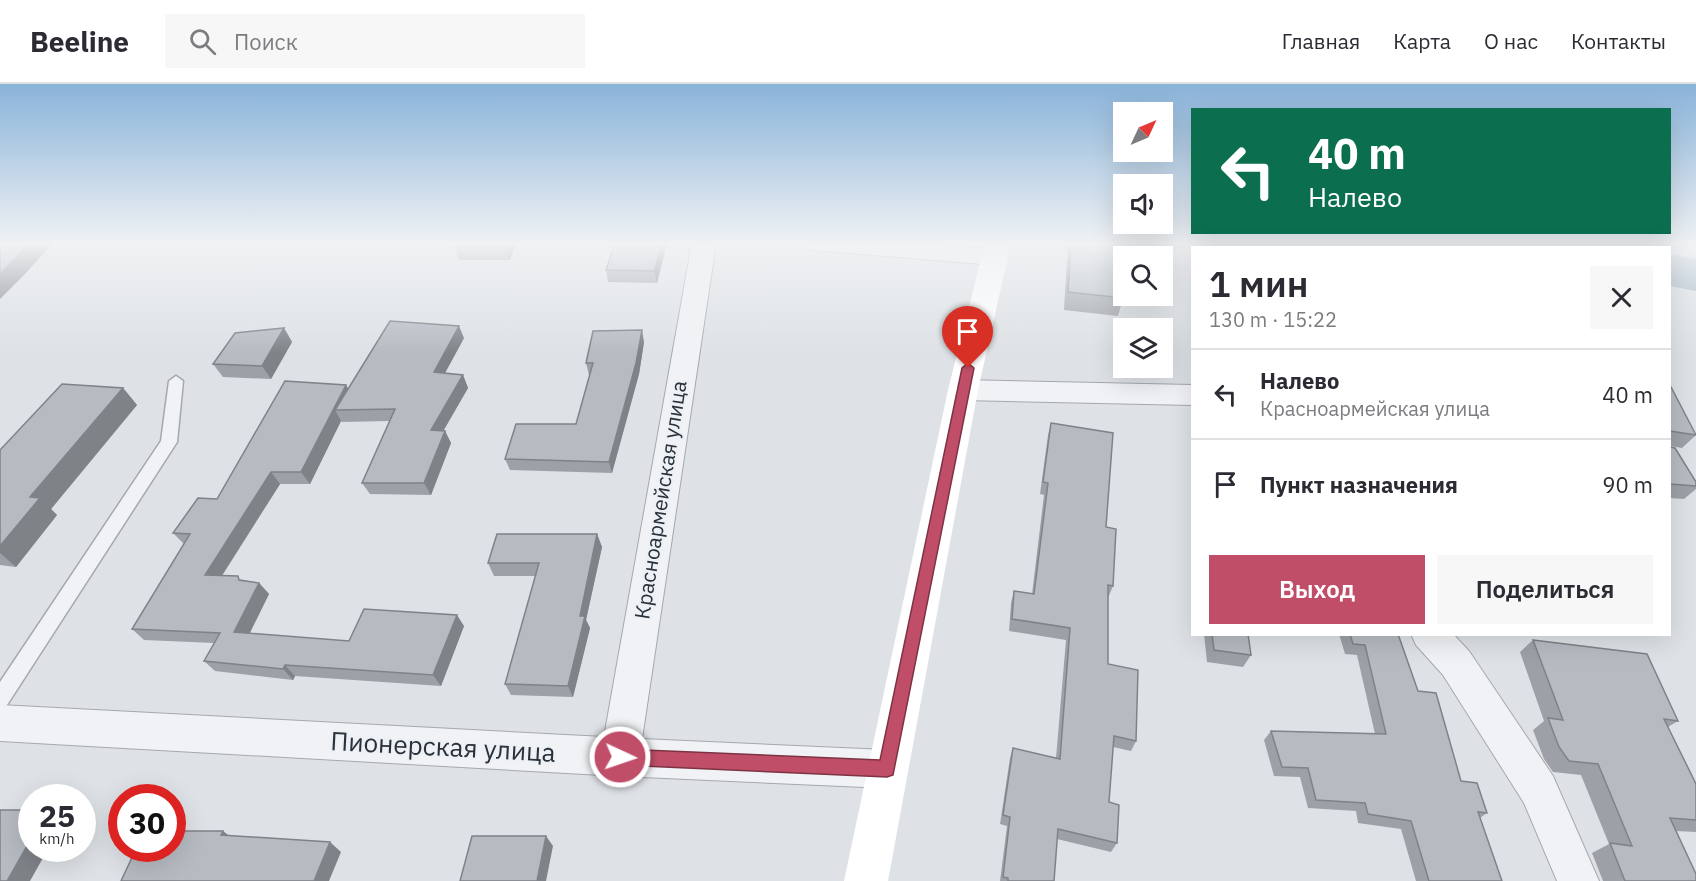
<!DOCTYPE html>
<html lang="ru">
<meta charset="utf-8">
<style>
body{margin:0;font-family:"IBM Plex Sans",sans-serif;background:#f7f7f7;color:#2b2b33;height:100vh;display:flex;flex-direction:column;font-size:22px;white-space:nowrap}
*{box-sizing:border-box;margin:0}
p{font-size:20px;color:#7c7c81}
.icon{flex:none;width:33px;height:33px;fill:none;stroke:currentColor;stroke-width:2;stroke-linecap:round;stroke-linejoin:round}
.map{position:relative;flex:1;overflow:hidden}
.sheet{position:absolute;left:1191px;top:162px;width:480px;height:390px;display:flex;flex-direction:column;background:#fff;border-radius:0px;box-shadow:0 6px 24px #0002}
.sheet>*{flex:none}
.hud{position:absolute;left:1191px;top:24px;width:480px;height:126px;border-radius:0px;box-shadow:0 6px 24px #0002;background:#0b6e4f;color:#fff;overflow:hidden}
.needle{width:39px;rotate:46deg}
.controls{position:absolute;left:1113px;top:18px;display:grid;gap:12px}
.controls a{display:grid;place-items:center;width:60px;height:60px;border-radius:0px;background:#fff;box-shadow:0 6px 24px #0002;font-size:30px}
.speed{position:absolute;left:18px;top:700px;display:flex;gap:12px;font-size:30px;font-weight:700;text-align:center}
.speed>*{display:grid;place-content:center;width:78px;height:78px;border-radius:50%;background:#fff;box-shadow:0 6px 24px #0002;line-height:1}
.speed small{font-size:15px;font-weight:400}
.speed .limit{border:9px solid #d22;background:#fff;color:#111}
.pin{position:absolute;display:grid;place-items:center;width:51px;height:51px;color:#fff;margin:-62px -26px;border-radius:50% 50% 50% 0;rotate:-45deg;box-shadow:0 0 6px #0007}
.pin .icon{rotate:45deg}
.me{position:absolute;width:66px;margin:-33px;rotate:93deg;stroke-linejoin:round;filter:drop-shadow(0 0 4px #0008)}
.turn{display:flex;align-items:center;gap:21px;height:126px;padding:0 18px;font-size:27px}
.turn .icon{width:78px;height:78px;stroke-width:2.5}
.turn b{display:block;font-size:42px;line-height:51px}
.round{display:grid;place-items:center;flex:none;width:63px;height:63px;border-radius:0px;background:#f7f7f7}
.head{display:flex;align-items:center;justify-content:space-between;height:102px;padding:0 18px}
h1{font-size:36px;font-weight:600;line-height:45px}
.action{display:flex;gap:12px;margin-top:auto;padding:12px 18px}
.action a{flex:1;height:69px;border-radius:0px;background:#c04e69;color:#fff;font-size:24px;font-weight:600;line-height:69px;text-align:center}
.action a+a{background:#f7f7f7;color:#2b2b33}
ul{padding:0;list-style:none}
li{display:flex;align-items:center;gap:18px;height:90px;padding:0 18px;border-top:2px solid #e1e1e2}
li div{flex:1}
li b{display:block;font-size:22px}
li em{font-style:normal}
header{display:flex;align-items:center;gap:36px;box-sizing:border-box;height:84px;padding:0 30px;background:#fff;border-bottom:2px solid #e1e1e2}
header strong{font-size:28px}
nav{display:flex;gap:33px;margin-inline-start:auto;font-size:21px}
.search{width:420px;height:54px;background:#f7f7f7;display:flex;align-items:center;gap:15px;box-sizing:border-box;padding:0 21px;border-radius:0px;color:#7c7c81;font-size:22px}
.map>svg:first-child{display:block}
</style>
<header>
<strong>Beeline</strong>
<div class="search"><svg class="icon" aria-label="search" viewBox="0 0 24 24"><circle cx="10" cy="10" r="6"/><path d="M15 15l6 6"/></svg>Поиск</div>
<nav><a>Главная</a><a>Карта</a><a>О нас</a><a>Контакты</a></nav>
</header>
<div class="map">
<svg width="1696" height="797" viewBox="0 0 1696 797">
<rect width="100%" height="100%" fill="#dee2e6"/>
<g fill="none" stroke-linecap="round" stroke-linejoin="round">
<g fill="#9cb2c3" fill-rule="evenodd">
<path d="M1502,159h71l4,5h-72z"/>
<path d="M1670,170l26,5v32l-26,-5z"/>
</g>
<g stroke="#a4a9af" stroke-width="3">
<path id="service" d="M176,292l7,5 -6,61 -170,263 -7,3v-26l161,-241 8,-60z"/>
</g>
<g stroke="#a4a9af" stroke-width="2">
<g id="minor">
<path d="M692,159h24l-74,496 245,11 14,6 6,13 -6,13 -14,6 -267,-12 -620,-35v-36l604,32z"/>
<path d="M799,159h106l89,6 9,3 4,5 -4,5 -9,3 -183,-15 -9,-2z"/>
<path d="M963,296l229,5v20l-229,-5 -10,-3 -4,-7 4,-7z"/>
<path d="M1411,550h42l16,17 84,125 46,105h-42l-33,-78 -81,-128 -27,-30z"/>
</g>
</g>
<use href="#service" fill="#f0f2f5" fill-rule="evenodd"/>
<use href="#minor" fill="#f0f2f5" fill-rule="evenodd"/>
<path fill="#fff" fill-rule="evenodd" d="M985,159h26l-33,147 -90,491h-44l104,-491z"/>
</g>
<g fill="#9da1a7">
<path d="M456,159h60l-6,17h-51l-5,-14z"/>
<path d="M667,159l-10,40 -49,-1 -2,-12z"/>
<path d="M1068,159h94l-38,13 -1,42 -5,18 -54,-6z"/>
<path d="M1297,159h71l39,5h-112z"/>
<path d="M284,244l8,14 -21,37 -48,-2 -10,-13z"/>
<path d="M464,254l-19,35 18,2 5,13 -25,43h2l6,12 -20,52 -61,-1 -8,-11 28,-62 -48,1 -1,-1 -31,63h-30l-58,92 37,7 10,11 -20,39 100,8 115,-15 -23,60 -146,-10 -2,4 -78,-9 -11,-10 10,-18 -70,-3 -12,-11 52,-85 -11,-11 44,-34 131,-110z"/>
<path d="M644,258l-5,32 -27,99 -102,-3 -5,-11 71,-35 14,-49h-1l-3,-12z"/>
<path d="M1670,303l26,48 -14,13 -12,-2z"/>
<path d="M123,304l14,17 -86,104 6,6 -41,52 -16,-2v-115z"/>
<path d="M1051,339l55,104 7,59 -5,12v66l28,77 -5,10 -18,-4 -4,55 8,41 -6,9 -54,-13 -3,42h-54l7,-55 -7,-2 10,-66 3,-10 43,10 10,-118 -57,-9 2,-28 3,-12 18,3 12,-99 -4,-1 8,-59z"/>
<path d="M1670,363l26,35v7l-12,10 -14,-1z"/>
<path d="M597,450l5,13 -16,73 4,8 -17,69 -62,-2 -6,-11 31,-108h-42l-6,-13z"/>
<path d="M1204,550h44l3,21 -8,12 -36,-5z"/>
<path d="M1339,550h59l20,57 43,90 26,32 -7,5 22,63h-86l-15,-52 -43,-6 -2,-12 -48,-3 -8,-31 -26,-1 -10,-36 7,-9 104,3 -18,-79 -12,-1z"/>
<path d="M1533,556l145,81 -10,6 28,57v48l-20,-1 20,50h-93l-11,-28 17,-9 -28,-69 -28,-3 -9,-13 -11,-29 11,-9 -24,-69z"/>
</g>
<g fill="#7f8388">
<path d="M30,159h23l-28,31 -25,25v-25z"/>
<path d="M506,159h10l-6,17 -5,-14z"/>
<path d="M662,159h5l-10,40 -3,-12z"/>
<path d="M459,242l5,12 -25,46 -5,-12z"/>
<path d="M284,244l8,14 -21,37 -9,-13z"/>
<path d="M642,246l2,12 -5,32 -27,99 -3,-11z"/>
<path d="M463,291l5,13 -31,54 -6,-12z"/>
<path d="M346,301l7,12 -18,13 6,11 -31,63 -9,-12z"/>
<path d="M123,304l14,17 -86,104 6,6 -41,52 -16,-14v-7l30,-49z"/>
<path d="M445,347l6,12 -20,52 -7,-12z"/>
<path d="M271,388l9,12 -65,102 -10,-11z"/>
<path d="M597,450l5,13 -16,73 4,8 -17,69 -5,-11 12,-70z"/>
<path d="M259,499l10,11 -24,49 -11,-11z"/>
<path d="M457,531l7,11 -23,60 -8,-11z"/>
<path d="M285,581l10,11 -2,4 -10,-11z"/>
<path d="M223,747l13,10 -15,-6z"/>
<path d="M546,752l7,10 -7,35h-9z"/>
<path d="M32,753v12h16l-18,32h-23z"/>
<path d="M330,758l11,10 -12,29h-15z"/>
</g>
<g fill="#b6bbc2" stroke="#7f8388" stroke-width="1.5">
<path d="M0,159h30l-30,31z"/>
<path d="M456,159h50l-1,3h-51z"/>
<path d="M615,159h47l-8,28 -48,-1z"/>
<path d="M1071,159h91v13h-38v8h-2l1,34 -55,-6z"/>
<path d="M1302,159h66l39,3v2h-104z"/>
<path d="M390,237l69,5 -25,46 29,3 -32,55 14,1 -21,52h-62l33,-74 -60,1z"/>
<path d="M284,244l-22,38 -49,-2 22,-31z"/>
<path d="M642,246l-6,33 -27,99 -104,-3 11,-35h60l17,-61h-7l7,-32z"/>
<path d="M285,297l61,4 -45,87h-30l-66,103 33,1 1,4 20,3 -25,49 115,9 15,-32 93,6 -24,60 -148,-10 -2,4 -79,-8 16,-28 -88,-4 58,-95 -17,-1 25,-35 19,1z"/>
<path d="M62,300l61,4 -93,109 10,1 -40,48v-96z"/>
<path d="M1670,303h1l25,48 -26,-4z"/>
<path d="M1051,339l62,10 -7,94 10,2 -3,57 -5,-1v79l30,6 -2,71 -22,-5 -5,66 10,3 -2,38 -59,-14 -4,52h-46v-3l-5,-1 7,-60 -7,-2 10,-67 47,11 10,-131 -58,-9 2,-28 20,3 14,-111 -5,-1z"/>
<path d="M1670,363l5,1 21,34v4l-26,-2z"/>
<path d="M497,450h100l-17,82h5l-17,70 -63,-2 34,-121h-51z"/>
<path d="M1212,550h36l3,21 -37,-5z"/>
<path d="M1350,550h48l20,57 18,2 25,88 16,2 10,30 -9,-1 24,69h-73l-18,-60 -43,-7 -3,-11 -49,-3 -8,-32 -26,-1 -11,-36 115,3 -21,-89 -12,-1z"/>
<path d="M1533,556l114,14 31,67 -14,-2 32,65v36l-26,-2 26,56v7h-71l-15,-38 22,3 -34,-82 -29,-3 -10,-14 -11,-29 15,2z"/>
<path d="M0,726h32v27l-25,44h-7z"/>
<path d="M172,747h51l-2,4 109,7 -16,39h-193l15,-32h36z"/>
<path d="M472,752h74l-9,45h-77z"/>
</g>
<linearGradient id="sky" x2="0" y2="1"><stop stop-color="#89b3d9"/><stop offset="0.59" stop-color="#f0f2f4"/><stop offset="1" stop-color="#f0f2f4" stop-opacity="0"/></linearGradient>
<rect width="1696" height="270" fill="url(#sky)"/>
<path fill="#c04e69" stroke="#7d3344" stroke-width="1.5" d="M968,279l6,5 -81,407 -6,2 -267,-12 -6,-2 -2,-6 2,-6 6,-2 260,11 82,-392z"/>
<g text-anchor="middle" stroke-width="4.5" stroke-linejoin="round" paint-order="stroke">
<g font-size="21" fill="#29313b" stroke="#edf0f4">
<text transform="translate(661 416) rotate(-81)" y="7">Красноармейская улица</text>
</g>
<g font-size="26" fill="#29313b" stroke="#edf0f4">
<text transform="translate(443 663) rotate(3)" y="9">Пионерская улица</text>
</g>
</g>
</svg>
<div class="controls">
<a><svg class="needle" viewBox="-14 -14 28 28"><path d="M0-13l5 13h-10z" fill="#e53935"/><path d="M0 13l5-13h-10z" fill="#7c7c81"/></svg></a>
<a><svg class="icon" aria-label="sound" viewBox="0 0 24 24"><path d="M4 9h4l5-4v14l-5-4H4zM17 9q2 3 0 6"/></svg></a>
<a><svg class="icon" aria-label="search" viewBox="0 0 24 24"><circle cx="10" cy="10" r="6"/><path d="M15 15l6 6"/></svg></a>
<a><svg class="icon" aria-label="layers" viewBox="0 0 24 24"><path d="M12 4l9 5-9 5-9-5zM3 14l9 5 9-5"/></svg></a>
</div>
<div class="speed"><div>25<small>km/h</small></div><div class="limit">30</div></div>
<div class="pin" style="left:968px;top:284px;background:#d93025"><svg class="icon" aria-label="arrive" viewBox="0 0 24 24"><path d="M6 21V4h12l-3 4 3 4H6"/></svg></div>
<svg class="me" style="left:620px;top:673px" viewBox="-20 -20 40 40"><circle r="17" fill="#c04e69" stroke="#fff" stroke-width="3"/><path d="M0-11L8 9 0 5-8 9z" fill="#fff"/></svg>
<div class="hud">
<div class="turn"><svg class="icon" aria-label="left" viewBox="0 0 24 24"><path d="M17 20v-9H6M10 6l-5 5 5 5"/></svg><div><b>40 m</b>Налево</div></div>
</div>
<section class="sheet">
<div class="head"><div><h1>1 мин</h1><p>130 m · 15:22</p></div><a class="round"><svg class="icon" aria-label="close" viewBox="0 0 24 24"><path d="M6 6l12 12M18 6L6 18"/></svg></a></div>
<ul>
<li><svg class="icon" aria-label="left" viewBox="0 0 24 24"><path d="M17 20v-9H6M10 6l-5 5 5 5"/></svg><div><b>Налево</b><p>Красноармейская улица</p></div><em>40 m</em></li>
<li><svg class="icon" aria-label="arrive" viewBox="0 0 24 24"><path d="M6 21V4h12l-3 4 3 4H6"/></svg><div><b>Пункт назначения</b></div><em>90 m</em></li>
</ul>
<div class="action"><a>Выход</a><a>Поделиться</a></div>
</section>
</div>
